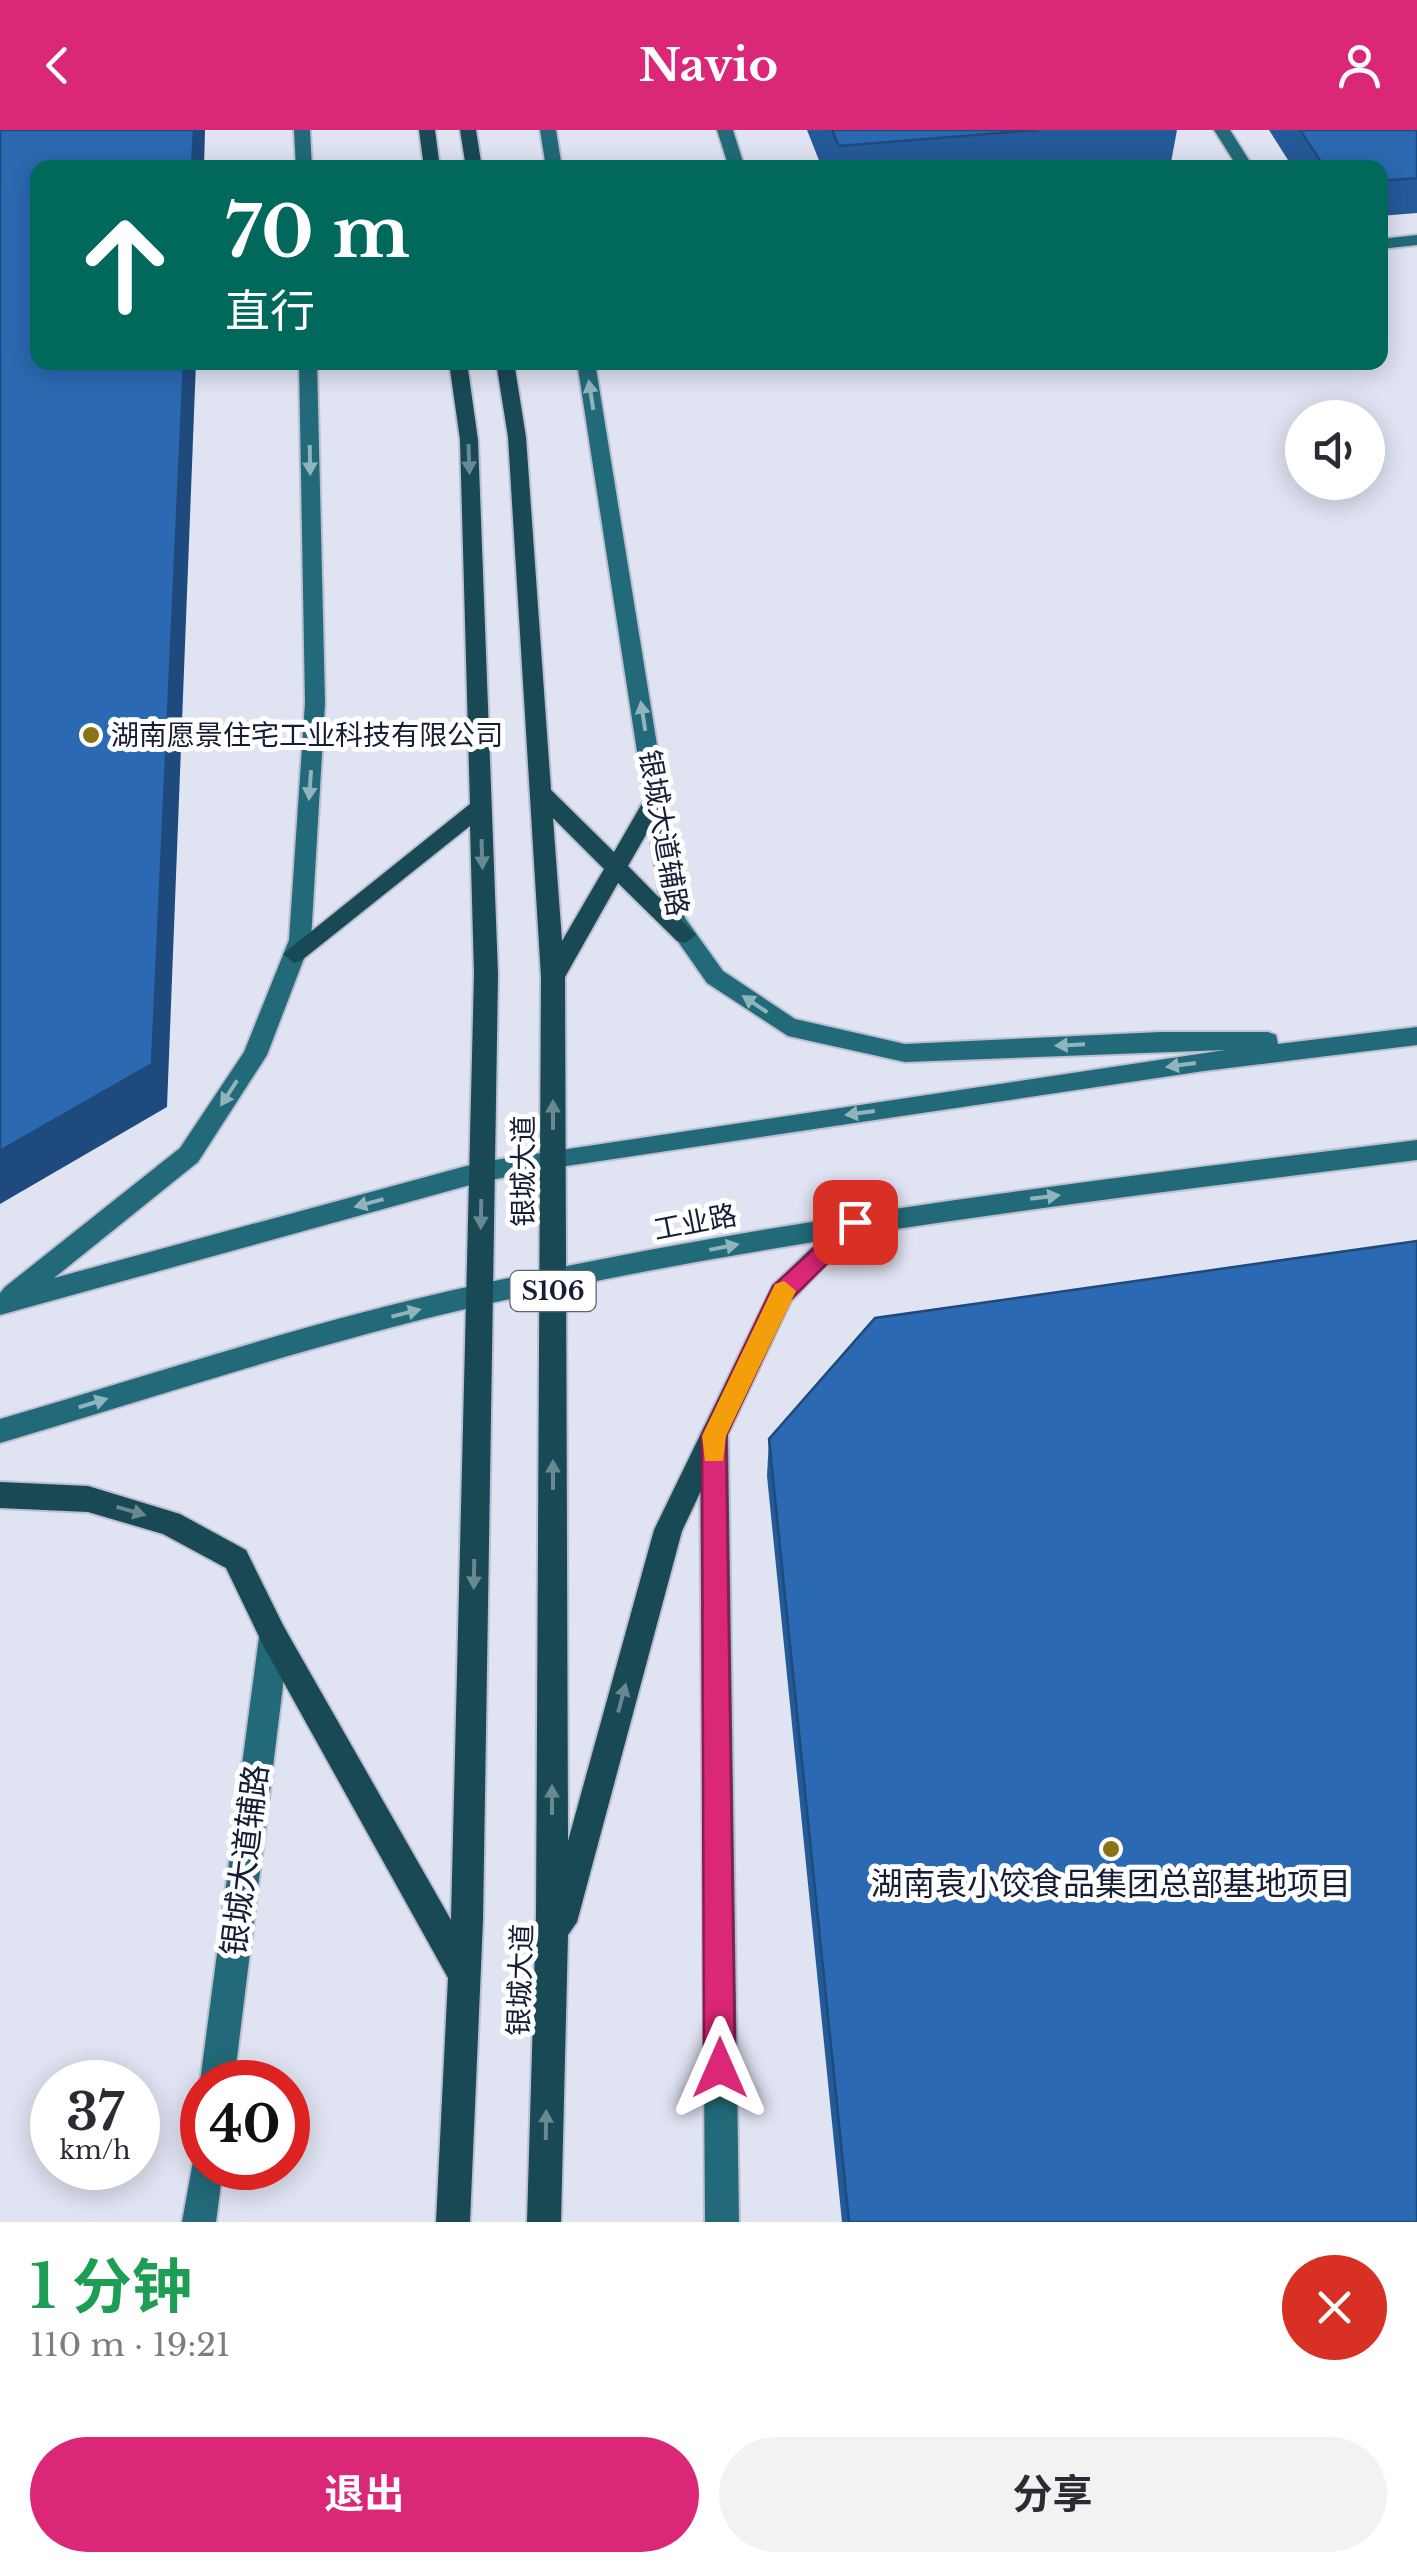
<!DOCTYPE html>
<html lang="zh">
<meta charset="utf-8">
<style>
body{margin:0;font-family:"Libre Baskerville","Noto Sans SC",serif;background:#f2f2f3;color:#2b2b33;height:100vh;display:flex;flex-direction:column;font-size:38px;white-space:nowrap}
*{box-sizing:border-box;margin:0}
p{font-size:32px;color:#7c7c81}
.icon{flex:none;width:55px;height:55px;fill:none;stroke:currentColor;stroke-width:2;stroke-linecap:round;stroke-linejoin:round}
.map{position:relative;height:2092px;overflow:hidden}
.drawer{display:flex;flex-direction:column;background:#fff;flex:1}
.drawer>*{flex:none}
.guide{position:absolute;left:30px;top:30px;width:1358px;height:210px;border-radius:20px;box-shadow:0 5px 25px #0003;background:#00695c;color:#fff;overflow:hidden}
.tools{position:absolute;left:1285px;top:270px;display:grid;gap:20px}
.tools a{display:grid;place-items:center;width:100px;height:100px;border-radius:50%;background:#fff;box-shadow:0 5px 25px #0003;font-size:50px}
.speed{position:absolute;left:30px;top:1930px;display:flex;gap:20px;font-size:50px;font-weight:700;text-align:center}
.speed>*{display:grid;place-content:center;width:130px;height:130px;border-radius:50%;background:#fff;box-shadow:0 5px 25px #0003;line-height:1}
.speed small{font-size:25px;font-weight:400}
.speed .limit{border:15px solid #d22;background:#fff;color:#111}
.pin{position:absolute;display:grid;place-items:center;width:85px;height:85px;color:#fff;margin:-42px;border-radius:20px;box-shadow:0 5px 15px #0006}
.me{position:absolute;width:110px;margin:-55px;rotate:0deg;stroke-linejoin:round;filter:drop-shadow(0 0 8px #0008)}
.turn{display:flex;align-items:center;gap:35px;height:210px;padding:0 30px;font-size:45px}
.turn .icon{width:130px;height:130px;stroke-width:2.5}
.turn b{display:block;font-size:70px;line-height:85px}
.round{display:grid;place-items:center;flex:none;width:105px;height:105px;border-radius:52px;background:#f2f2f3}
.summary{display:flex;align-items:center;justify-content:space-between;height:170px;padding:0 30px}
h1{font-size:60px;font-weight:700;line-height:75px;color:#1e9e55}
.primary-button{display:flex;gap:20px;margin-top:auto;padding:20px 30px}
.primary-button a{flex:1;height:115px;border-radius:60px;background:#db2777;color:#fff;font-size:40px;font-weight:700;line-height:115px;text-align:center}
.primary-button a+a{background:#f2f2f3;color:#2b2b33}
header{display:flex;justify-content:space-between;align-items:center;height:130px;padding:0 30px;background:#db2777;color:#fff;font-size:45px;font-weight:700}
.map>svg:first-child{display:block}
</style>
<header><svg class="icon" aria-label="back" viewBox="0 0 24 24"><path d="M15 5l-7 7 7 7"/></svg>Navio<svg class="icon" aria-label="person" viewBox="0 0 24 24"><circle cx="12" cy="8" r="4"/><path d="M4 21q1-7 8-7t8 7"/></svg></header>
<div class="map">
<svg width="1417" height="2092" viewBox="0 0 1417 2092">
<rect width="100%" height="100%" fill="#dfe3f2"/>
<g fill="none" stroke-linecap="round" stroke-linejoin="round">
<g stroke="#bbbfd0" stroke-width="4">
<g id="secondary">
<path d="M294,0h16l2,38h-16z"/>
<path d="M540,0h16l6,38h-16z"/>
<path d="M717,0h16l12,38h-16z"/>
<path d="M1214,0h16l24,38h-16z"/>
<path d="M1417,105v10l-37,4v-10z"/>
<path d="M299,232h18l8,341 -14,237 -44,115 -69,107 -144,116 427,-116 744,-112 -320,12 -117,-26 -81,-53 -44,-63 -86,-558h18l90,556 38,53 72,48 110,25 256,-12h107l8,3 2,9 139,-17v18l-213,26 -651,97 -72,14 -481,133v-22l5,-6 175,-139 64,-96 45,-112 16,-237z"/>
<path d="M1417,1010v20c-314,40 -629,76 -939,146 -161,37 -319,90 -478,137v-24c160,-47 318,-100 481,-135 309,-68 623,-105 936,-144z"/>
<path d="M714,1294l10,3 4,9 11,786h-34l-5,-786 4,-9z"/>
<path d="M274,1493l10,4 5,10 -55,445h-32v5l-2,-5 59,-445 5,-10z"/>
<path d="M202,2022v16h21l-7,54h-34l12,-66z"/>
</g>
</g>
<g stroke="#bbbfd0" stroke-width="4">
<g id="primary">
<path d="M419,0h16l5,38h-16z"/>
<path d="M460,0h16l6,38h-16z"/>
<path d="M449,232h18l11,78 20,534 -15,946 -13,302h-34l12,-244 -184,-331 -38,-79 -63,-34 -75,-22 -88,-4v-26l88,4 92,28 66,36 38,77 167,293 23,-946 -4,-148 -168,134 -8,3 -11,-9 187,-150 -10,-364z"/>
<path d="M496,232h18l12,75 25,353 63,62 34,-59h16l3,5 -39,68 68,69 -11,8 -8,-2 -59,-58 -53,94 3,864 86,-311 119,-245 73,-70h18l4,7 -77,79 -109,230 -105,391 -9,13 -7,287h-34l9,-306 5,-939 -33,-540zM553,688l51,51 -42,72z"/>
</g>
</g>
<use href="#secondary" fill="#226a79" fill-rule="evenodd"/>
<use href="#primary" fill="#184954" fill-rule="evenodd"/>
</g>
<g fill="#255a99">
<path d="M807,0h370l-7,38h-348z"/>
<path d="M1269,0h148v83l-37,3v-48h-87z"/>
<path d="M769,1309l648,783h-575l-75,-746z"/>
</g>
<g fill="#1e4a7d">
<path d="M194,0h11l-1,38h-12z"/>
<path d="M184,232h12l-29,745 -167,97v-53z"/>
</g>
<g fill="#2b69b2" stroke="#1e4a7d" stroke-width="2.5">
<path d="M0,0h194l-2,38h-154v194h146l-32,702 -152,87z"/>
<path d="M832,0h206l-199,16z"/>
<path d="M1300,0h117v48l-37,3v-13h-55z"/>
<path d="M1417,1111v981h-568l-80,-783 106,-121z"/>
</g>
<defs><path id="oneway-solid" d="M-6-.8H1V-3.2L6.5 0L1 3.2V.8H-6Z" transform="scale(2.5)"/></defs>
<g fill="#90b4bc">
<use href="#oneway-solid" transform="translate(591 265) rotate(-99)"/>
<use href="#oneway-solid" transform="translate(310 330) rotate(89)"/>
<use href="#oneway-solid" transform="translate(643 586) rotate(-99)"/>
<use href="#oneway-solid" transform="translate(310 655) rotate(94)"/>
<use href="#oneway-solid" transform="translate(755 874) rotate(-146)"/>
<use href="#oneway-solid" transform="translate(1070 915) rotate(177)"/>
<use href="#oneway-solid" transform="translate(1181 935) rotate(172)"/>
<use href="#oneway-solid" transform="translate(229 963) rotate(123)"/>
<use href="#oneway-solid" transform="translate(860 983) rotate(172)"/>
<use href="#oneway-solid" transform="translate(1045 1067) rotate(-7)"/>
<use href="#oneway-solid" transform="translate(369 1073) rotate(165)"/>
<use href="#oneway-solid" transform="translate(724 1117) rotate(-11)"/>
<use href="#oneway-solid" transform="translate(406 1183) rotate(-14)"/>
<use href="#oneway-solid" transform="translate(93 1273) rotate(-17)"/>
</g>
<g fill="#698990">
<use href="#oneway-solid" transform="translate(469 329) rotate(88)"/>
<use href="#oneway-solid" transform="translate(482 724) rotate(88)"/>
<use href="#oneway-solid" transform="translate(553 985) rotate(-90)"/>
<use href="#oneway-solid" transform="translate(481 1084) rotate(91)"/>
<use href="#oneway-solid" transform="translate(553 1345) rotate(-90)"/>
<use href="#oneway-solid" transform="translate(131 1381) rotate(16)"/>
<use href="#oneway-solid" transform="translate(474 1444) rotate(91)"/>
<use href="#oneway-solid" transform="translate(622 1568) rotate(-75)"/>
<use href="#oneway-solid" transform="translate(552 1670) rotate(-90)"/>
<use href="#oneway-solid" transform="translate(546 1995) rotate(-89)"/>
</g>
<path fill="#db2777" stroke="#8e194d" stroke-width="2.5" d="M855,1082l12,10 -4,6 -73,72 -64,136 9,632 -5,11 -10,5 -11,-5 -5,-11 -2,-632 71,-150z"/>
<path fill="#f59e0b" d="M784,1151l12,10 -70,145 -3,25h-18l-3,-25 73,-152z"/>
<g fill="#897315" stroke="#fff" stroke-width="4">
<circle cx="91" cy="605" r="10"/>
<circle cx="1111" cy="1719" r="10"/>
</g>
<g text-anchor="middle" stroke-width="10" stroke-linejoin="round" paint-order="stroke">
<rect fill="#fff" stroke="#5d6073" stroke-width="2.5" x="510.5" y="1141" width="85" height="40" rx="8"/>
<g font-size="25" font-weight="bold" fill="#171c37">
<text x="553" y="1170">S106</text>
</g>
<g font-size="28" fill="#171c37" stroke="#fff" text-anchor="start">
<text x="111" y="615">湖南愿景住宅工业科技有限公司</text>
</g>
<g font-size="28" fill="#171c37" stroke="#fff">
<text transform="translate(664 703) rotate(80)" y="10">银城大道辅路</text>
<text transform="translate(523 1041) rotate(-90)" y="10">银城大道</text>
<text transform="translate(695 1092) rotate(-11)" y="10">工业路</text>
<text transform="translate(520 1850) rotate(-88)" y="10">银城大道</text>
</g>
<g font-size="32" fill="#171c37" stroke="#fff">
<text transform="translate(245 1730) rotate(-83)" y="11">银城大道辅路</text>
</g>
<g font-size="32" fill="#171c37" stroke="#fff">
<text x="1111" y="1765">湖南袁小饺食品集团总部基地项目</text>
</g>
</g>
</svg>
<div class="tools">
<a><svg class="icon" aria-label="sound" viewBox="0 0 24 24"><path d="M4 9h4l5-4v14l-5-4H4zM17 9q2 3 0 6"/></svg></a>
</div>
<div class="speed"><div>37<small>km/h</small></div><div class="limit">40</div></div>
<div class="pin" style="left:855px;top:1092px;background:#d93025"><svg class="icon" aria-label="arrive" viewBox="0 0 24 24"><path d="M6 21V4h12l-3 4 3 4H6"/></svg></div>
<svg class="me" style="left:720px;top:1938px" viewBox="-20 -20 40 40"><path d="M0-17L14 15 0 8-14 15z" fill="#db2777" stroke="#fff" stroke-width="4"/></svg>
<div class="guide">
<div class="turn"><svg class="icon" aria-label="ahead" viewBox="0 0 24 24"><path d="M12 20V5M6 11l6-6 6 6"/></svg><div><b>70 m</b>直行</div></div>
</div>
</div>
<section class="drawer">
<div class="summary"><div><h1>1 分钟</h1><p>110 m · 19:21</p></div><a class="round" style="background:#d93025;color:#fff"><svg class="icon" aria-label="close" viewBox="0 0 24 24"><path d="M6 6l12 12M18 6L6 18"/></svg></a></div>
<div class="primary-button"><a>退出</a><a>分享</a></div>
</section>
